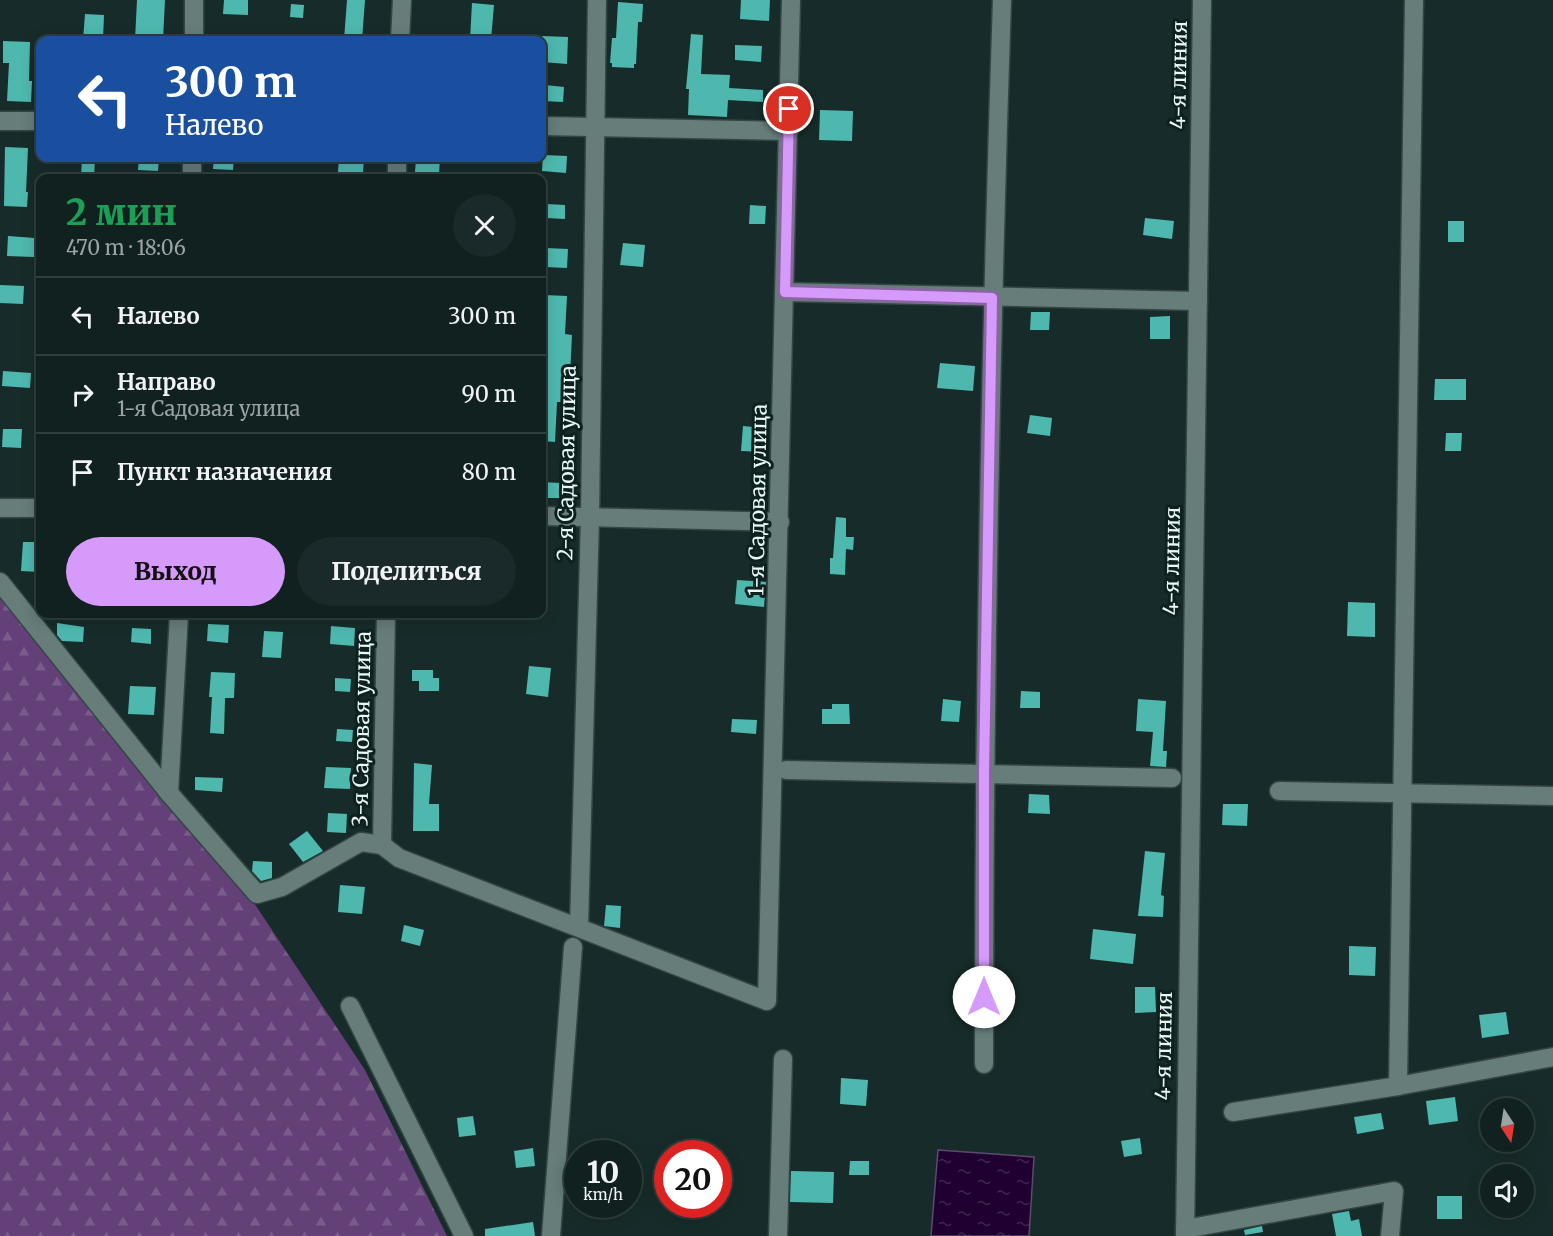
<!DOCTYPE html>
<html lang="ru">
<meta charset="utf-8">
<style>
body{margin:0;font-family:Merriweather,serif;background:#1a2929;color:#f1f3f6;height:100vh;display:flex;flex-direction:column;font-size:22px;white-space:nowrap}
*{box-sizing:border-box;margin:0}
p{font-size:20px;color:#9ca3a5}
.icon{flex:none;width:33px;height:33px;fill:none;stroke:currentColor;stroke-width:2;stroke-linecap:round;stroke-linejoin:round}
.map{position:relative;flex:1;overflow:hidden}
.side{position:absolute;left:36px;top:174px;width:510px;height:444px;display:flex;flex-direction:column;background:#112120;border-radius:12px;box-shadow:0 3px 15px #0003,0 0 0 2px #303e3e}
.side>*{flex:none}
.hud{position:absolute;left:36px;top:36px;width:510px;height:126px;border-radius:12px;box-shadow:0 3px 15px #0003,0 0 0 2px #303e3e;background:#1a4fa0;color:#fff;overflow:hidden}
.needle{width:39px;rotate:168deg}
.controls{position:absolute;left:1480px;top:1098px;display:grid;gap:12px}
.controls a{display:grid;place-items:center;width:54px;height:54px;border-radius:50%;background:#112120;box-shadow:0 3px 15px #0003,0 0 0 2px #303e3e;font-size:30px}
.speed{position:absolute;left:564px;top:1140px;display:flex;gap:12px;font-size:30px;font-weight:700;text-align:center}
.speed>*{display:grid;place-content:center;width:78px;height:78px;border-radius:50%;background:#112120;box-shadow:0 3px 15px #0003,0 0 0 2px #303e3e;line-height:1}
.speed small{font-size:15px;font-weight:400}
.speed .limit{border:9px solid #d22;background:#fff;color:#111}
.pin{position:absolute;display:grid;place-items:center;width:51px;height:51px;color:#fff;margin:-26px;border:3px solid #fff;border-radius:50%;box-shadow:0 2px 6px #0007}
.me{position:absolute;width:66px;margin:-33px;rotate:0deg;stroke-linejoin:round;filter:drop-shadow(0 0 4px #0008)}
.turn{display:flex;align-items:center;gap:21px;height:126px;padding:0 30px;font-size:27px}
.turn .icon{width:78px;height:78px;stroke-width:2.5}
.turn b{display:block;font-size:42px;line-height:51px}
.round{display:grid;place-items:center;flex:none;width:63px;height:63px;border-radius:32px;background:#1a2929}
.headline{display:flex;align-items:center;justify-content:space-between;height:102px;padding:0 30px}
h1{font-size:36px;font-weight:800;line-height:45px;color:#1e9e55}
.action{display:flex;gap:12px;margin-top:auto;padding:12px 30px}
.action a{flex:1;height:69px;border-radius:36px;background:#d69bfa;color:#111;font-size:24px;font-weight:800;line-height:69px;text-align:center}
.action a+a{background:#1a2929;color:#f1f3f6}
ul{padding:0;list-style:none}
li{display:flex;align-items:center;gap:18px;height:78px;padding:0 30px;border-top:2px solid #303e3e}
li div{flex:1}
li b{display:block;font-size:22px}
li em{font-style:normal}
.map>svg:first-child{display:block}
</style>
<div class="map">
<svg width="1553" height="1236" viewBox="0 0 1553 1236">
<defs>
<pattern id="forest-firs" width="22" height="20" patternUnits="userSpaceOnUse" patternTransform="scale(1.5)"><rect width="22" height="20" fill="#634078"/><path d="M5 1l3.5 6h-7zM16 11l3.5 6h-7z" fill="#7a5c8c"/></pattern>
<pattern id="water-ripples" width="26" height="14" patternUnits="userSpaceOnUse" patternTransform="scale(1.5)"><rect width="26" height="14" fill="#200031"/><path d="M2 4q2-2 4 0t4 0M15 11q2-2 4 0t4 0" fill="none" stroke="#41264f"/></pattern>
</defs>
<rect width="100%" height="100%" fill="#172c2a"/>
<path fill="url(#forest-firs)" d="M0,578l256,328 109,164 82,166h-447z"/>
<path fill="url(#water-ripples)" stroke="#5d4a6c" stroke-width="1.5" d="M938,1150l96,7 -5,79h-98z"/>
<g fill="#4eb8ae">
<path d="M137,0h28l-2,40h-28z"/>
<path d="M224,0h24v15l-25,-1z"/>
<path d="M347,0h18l-3,40h-18z"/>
<path d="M741,0h29l-1,21 -29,-2z"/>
<path d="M618,2l25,2 -1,18h-4l-2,42h-2v4l-22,-1v-4h-2l2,-25h4z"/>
<path d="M472,3l22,2 -3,35h-21z"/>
<path d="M291,4l13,1 -1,13 -13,-1z"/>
<path d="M85,14l19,1 -1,25h-20z"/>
<path d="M691,34l12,1 -2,39 29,1 -1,13 34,2v12l-35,-2 -1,17 -39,-2 1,-26h-3z"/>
<path d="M542,36l26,1 -1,27 -25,-2z"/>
<path d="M3,41l27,1 -1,39h3l-1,21 -24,-1 2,-38h-6z"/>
<path d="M735,45l27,1 -1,16 -26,-2z"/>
<path d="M545,85l19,2 -1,15 -20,-1z"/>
<path d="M820,110l33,1 -1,30 -33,-1z"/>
<path d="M5,147l23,1 -2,44h2l-1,15 -23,-1z"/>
<path d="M543,155l24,1 -1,17 -24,-2z"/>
<path d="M82,158h13l-1,20h-13z"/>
<path d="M139,158h20l-1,13 -20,-1z"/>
<path d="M214,158h20l-1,12 -20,-1z"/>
<path d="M339,158h25l-1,15 -25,-1z"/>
<path d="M416,158h24l-1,16 -24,-2z"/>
<path d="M546,204l19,1v14l-19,-1z"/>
<path d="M750,205l16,1 -1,18h-16z"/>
<path d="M1145,218l29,3 -2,18 -29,-4z"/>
<rect x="1448" y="221" width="16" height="21"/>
<path d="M8,236l27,2 -1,19 -27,-1z"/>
<path d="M623,243l22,2 -2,22 -23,-2z"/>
<path d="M546,248l22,1 -1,19 -22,-1z"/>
<path d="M0,285l24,1 -1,18 -23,-1z"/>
<path d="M544,295l23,1 -2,38 7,1 -2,41h5v14l-14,-1v13h-4l-2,40 -13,-1z"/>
<path d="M1031,312h19l-1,18h-19z"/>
<path d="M1170,316v23h-20v-22z"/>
<path d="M940,363l35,3 -2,25 -36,-3z"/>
<path d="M3,371l28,2 -1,15 -28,-2z"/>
<path d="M1435,379h31v21h-32z"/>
<path d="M1030,415l22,3 -2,18 -23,-3z"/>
<path d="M743,426l22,2 -2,24 -22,-1z"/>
<path d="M3,429h19l-1,19 -19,-1z"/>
<path d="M1446,433h16l-1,18h-16z"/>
<path d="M542,482l18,1 -1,15h-17z"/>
<path d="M836,517l10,1v19h8l-1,13 -7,-1 -1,26 -15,-1v-16h3z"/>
<path d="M23,542h17v30l-19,-1z"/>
<path d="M737,580l29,2 -2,25 -29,-3z"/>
<path d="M1348,602l27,1v34l-28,-1z"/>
<path d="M57,623l27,4 -1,15 -21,-1 -5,-6z"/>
<path d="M208,624l21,1 -1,18 -21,-2z"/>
<path d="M331,626l24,2 -1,18 -24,-2z"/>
<path d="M132,628l19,1v15l-20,-2z"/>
<path d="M264,631l19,1 -2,26 -19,-1z"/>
<path d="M529,666l22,2 -3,29 -22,-3z"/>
<path d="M412,670h21v8h6v13h-20v-10h-7z"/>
<path d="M211,672l24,1 -1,25h-9l-1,36 -14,-1 2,-36h-3z"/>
<path d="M335,678l16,1 -1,13 -15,-1z"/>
<path d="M130,686l26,1 -2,28 -26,-1z"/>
<path d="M1021,691l19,1v16h-20z"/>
<path d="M943,699l18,2 -2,21 -18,-1z"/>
<path d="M1138,699l28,2 -3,50h4l-1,16 -16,-1 3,-34 -17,-1z"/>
<path d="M832,704h17l1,20h-28v-15h10z"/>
<path d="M732,719l25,1 -1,14 -25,-2z"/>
<path d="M337,729l16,1 -1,12 -16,-1z"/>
<path d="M414,763l18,2 -3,39h10v27h-26z"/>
<path d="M326,767l25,1 -1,21 -26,-1z"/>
<path d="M195,777l28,1 -1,14 -27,-2z"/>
<path d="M1029,794l20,1 1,19 -22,-1z"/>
<path d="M1223,804h25l-1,22 -25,-1z"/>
<path d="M328,813l19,1 -1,19 -19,-1z"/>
<path d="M307,831l16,20 -20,11 -14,-18z"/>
<path d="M1145,851l20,2 -4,42 3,1 -1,21 -25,-1z"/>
<path d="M253,861l19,1v16l-11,3 -9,-10z"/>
<path d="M340,885l25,2 -3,27 -24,-2z"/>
<path d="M606,905l15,1 -1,22 -16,-2z"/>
<path d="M404,925l20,5 -4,16 -19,-5z"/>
<path d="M1093,929l43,5 -3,30 -43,-5z"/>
<path d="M1349,946l27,1 -1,29 -26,-1z"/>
<path d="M1135,987h20l1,25 -21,1z"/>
<path d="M1506,1012l3,22 -27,4 -3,-23z"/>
<path d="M841,1078l27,2 -2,26 -26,-2z"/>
<path d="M1455,1097l3,24 -29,4 -3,-24z"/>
<path d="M1381,1113l3,16 -27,5 -3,-17z"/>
<path d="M473,1116l3,19 -17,2 -2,-19z"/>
<path d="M1140,1138l2,16 -18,3 -3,-16z"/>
<path d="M533,1148l2,18 -19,2 -2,-17z"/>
<path d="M850,1161h19v14h-20z"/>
<path d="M791,1171l43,1 -1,31 -43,-1z"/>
<rect x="1437" y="1196" width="25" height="23"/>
<path d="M1349,1211l2,10 8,-2 3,17h-26l-4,-22z"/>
<path d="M533,1222l2,14h-50v-7z"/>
<path d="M1262,1226l1,6 -18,3 -1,-5z"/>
</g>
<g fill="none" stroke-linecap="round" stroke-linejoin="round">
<g stroke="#344644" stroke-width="21">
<g id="minor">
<path d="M194,40v-40"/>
<path d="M400,40l2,-40"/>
<path d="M0,121h40"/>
<path d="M542,126l247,5"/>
<path d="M192,178v-20"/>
<path d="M397,178v-20"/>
<path d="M785,292l413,9"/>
<path d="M0,508h40"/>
<path d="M542,516l238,6"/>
<path d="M0,582l169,211 88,101 25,-7 79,-45 21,3 17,13 368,143 24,-1001"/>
<path d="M786,770l386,8"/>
<path d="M1279,791l274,5"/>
<path d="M169,793l10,-179"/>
<path d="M382,845l4,-231"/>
<path d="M579,927l11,-410 7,-517"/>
<path d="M350,1006l114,230"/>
<path d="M984,1064c0,-355 6,-709 18,-1064"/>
<path d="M1398,1086l16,-1086"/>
<path d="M1233,1112l165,-26 155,-29"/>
<path d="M1185,1229l209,-38 -4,45"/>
<path d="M551,1236l22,-289"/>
<path d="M778,1236l5,-177"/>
<path d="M1185,1236l17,-1236"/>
</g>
</g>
<use href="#minor" stroke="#667d7a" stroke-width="18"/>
</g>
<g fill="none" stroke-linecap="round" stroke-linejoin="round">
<g stroke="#8b65a2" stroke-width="15">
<path id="route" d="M789,109l-4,183 207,6 -8,475v224"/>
</g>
<use href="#route" stroke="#d69bfa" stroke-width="10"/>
</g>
<g text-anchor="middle" stroke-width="6" stroke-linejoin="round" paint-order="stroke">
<g font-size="21" fill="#ebf8f6" stroke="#0d2220">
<text transform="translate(1179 75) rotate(-89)" y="7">4-я линия</text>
<text transform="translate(567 463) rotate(-89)" y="7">2-я Садовая улица</text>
<text transform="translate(758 500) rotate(-89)" y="7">1-я Садовая улица</text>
<text transform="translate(1172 561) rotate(-89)" y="7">4-я линия</text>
<text transform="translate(362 729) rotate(-89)" y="7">3-я Садовая улица</text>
<text transform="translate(1164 1046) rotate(-89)" y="7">4-я линия</text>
</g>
</g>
</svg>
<div class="controls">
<a><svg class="needle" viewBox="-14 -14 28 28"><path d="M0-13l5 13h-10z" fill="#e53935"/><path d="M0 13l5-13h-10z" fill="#9ca3a5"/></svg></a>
<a><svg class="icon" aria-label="sound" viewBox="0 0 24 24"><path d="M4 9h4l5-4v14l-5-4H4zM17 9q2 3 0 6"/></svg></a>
</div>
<div class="speed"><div>10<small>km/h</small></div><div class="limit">20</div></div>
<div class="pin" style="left:789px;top:109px;background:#d93025"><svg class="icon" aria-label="arrive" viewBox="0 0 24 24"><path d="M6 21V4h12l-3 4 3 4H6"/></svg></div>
<svg class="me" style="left:984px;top:997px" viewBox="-20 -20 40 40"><circle r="19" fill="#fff"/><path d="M0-13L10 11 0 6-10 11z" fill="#d69bfa"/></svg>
<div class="hud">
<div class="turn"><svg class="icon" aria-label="left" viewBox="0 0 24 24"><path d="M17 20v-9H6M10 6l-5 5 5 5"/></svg><div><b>300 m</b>Налево</div></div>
</div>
<section class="side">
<div class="headline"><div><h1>2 мин</h1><p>470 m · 18:06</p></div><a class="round"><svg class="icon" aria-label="close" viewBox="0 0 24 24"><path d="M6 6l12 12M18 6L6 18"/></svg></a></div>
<ul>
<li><svg class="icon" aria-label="left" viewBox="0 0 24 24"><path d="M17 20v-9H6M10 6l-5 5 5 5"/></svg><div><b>Налево</b></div><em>300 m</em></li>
<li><svg class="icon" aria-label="right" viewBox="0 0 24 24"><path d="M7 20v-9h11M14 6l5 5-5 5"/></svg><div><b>Направо</b><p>1-я Садовая улица</p></div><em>90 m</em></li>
<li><svg class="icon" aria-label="arrive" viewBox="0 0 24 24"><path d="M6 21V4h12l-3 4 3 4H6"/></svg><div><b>Пункт назначения</b></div><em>80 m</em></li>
</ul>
<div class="action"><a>Выход</a><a>Поделиться</a></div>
</section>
</div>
